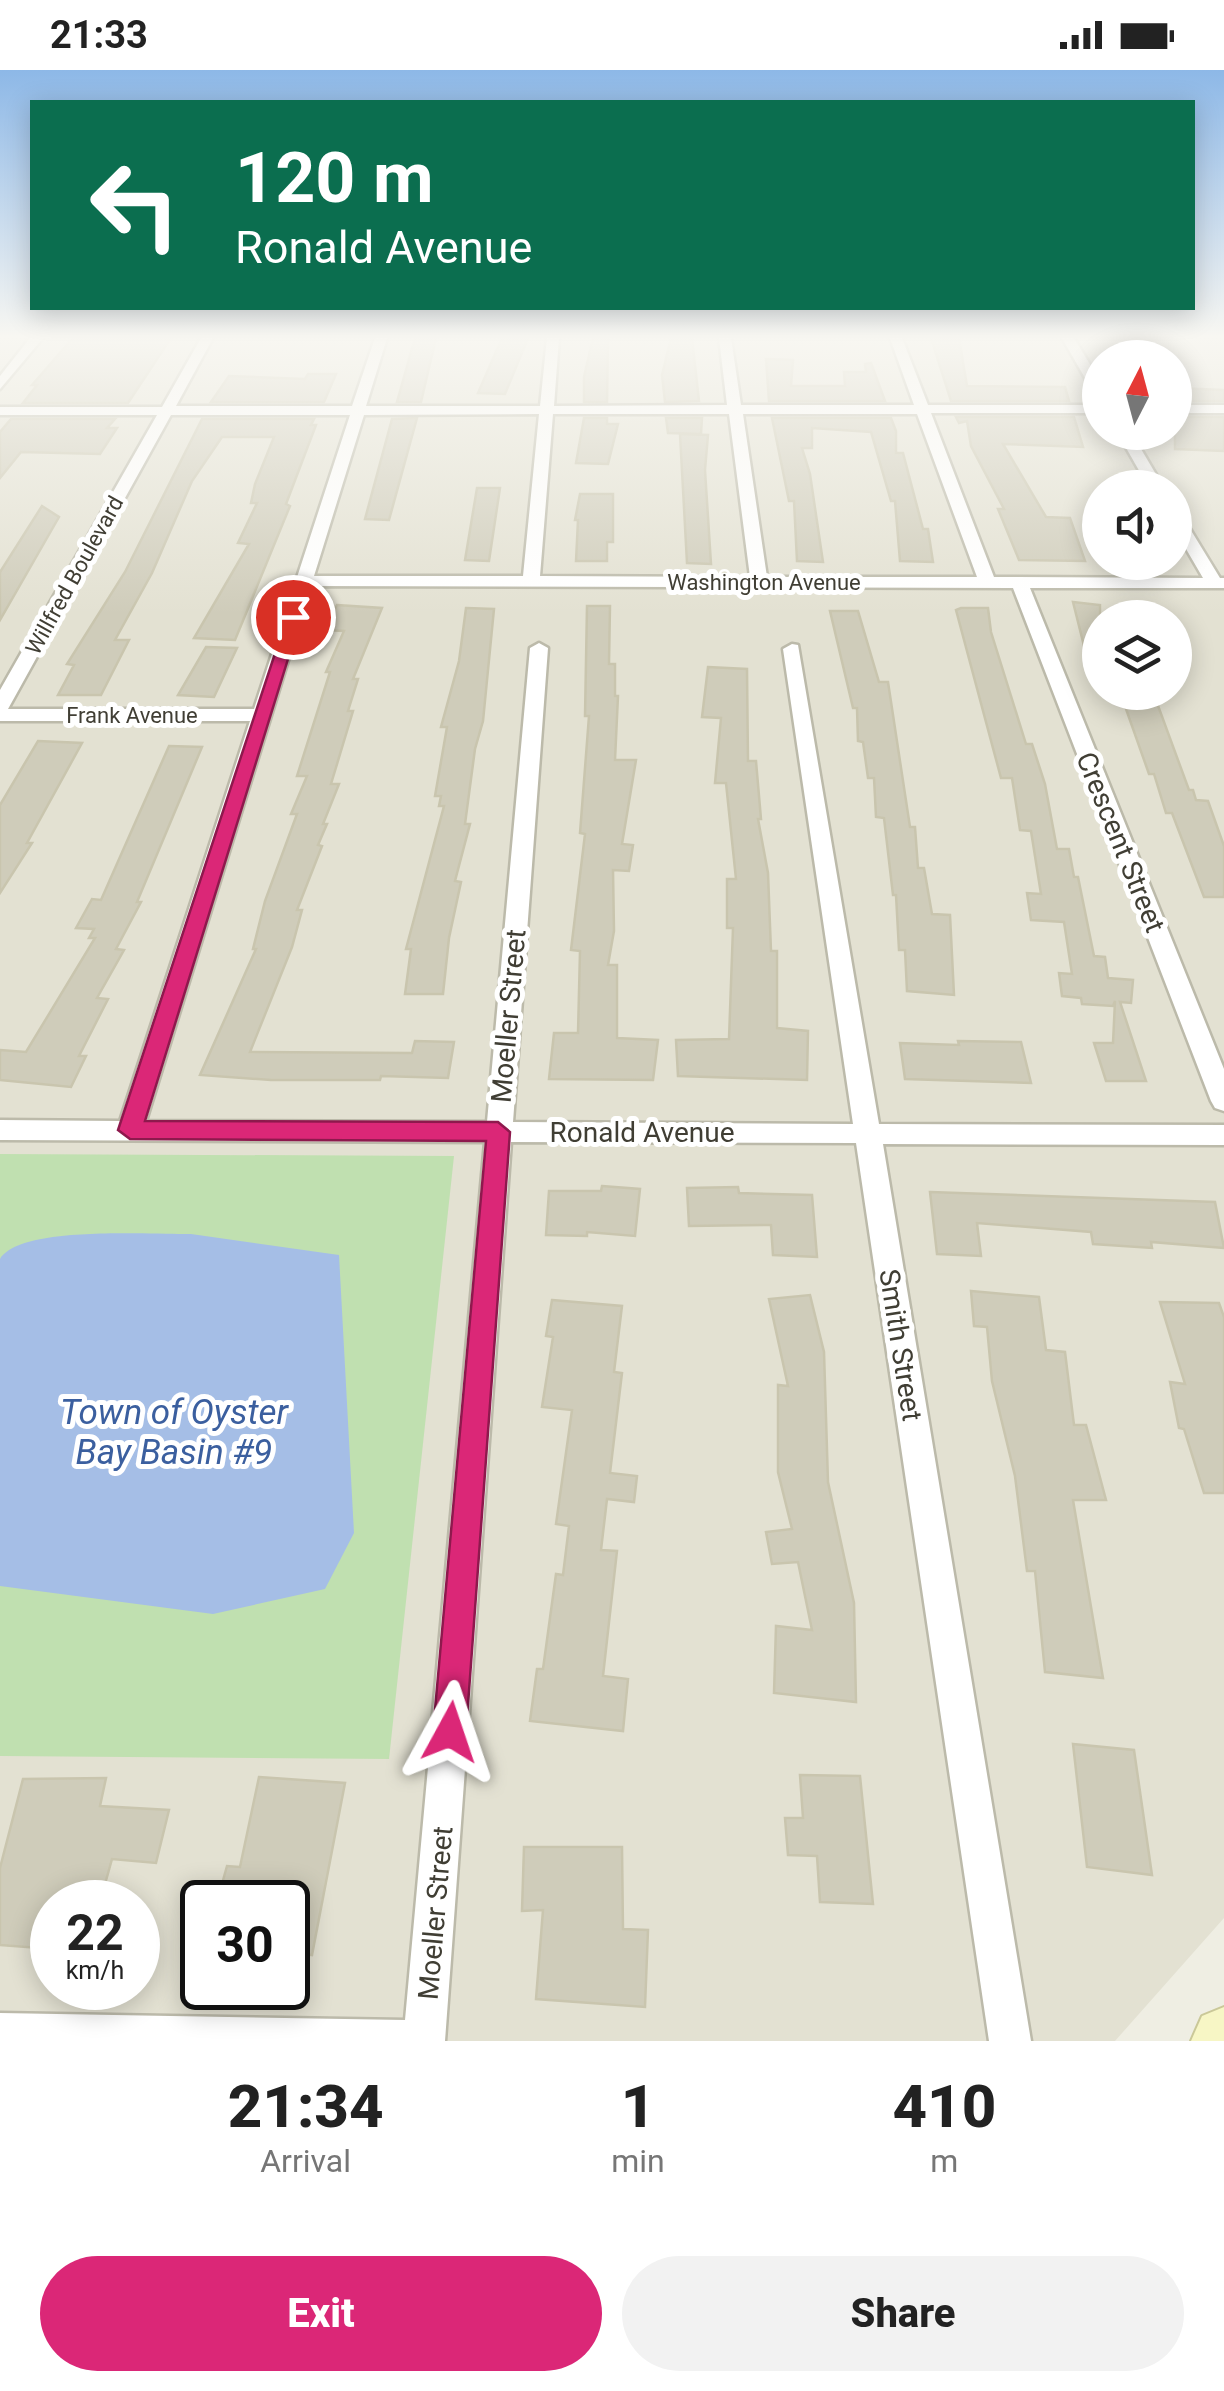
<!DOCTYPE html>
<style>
body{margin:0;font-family:Roboto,sans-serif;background:#f2f2f2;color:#222;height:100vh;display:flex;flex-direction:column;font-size:38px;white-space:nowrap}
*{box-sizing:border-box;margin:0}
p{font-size:32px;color:#767676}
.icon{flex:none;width:55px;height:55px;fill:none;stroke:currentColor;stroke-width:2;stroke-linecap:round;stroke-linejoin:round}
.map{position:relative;height:1971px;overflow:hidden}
.sheet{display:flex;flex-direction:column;background:#fff;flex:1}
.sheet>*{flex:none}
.hud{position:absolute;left:30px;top:30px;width:1165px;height:210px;border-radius:0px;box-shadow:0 5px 25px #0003;background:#0b6e4f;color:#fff;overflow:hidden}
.needle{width:65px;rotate:6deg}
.buttons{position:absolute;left:1082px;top:270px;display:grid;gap:20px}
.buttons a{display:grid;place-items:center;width:110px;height:110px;border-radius:50%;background:#fff;box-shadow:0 5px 25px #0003;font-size:50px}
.speed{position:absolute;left:30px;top:1810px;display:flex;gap:20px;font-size:50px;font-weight:700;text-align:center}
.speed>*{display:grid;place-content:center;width:130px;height:130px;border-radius:50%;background:#fff;box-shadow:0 5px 25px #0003;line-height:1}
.speed small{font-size:25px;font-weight:400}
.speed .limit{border:5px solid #111;border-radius:15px;background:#fff;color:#111}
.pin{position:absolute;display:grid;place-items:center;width:85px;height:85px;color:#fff;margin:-42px;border:5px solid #fff;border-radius:50%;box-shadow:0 2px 10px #0007}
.me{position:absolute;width:110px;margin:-55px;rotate:5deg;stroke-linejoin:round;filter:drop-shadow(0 0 8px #0008)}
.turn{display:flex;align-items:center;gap:35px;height:210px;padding:0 40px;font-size:45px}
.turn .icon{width:130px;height:130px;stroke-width:2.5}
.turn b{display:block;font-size:70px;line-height:85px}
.eta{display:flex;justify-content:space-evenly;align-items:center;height:170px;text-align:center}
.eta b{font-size:60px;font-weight:800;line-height:70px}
.cta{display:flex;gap:20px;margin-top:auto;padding:20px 40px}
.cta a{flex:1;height:115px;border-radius:60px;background:#db2777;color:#fff;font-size:40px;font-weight:800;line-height:115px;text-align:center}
.cta a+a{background:#f2f2f2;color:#222}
.status{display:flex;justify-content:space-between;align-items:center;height:70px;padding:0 50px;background:#fff;direction:ltr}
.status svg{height:28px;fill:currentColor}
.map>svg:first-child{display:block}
</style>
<div class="status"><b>21:33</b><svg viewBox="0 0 49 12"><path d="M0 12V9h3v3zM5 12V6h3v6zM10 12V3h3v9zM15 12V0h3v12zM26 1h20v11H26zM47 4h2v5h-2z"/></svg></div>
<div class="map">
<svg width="1224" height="1971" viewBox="0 0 1224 1971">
<rect width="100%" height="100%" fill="#efeee3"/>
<path fill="#e3e1d2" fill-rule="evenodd" d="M0,268h1224v1580l-109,123h-1115zM1100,288h75v74h-75zM1100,418h75v74h-75zM1100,548h75v74h-75zM52,1832h86v86h-86zM202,1832h86v86h-86z"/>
<path fill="#c0e0b0" d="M0,1084l454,2 -65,603 -389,-3z"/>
<path fill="#a5bee6" d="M191,1164l148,21 15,278 -29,56 -112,25 -213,-28v-327c21,-34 151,-24 191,-25z"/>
<g fill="#cfccba" stroke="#c9c5ae" stroke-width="2.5">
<path d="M73,268h98l-43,65h-105l14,-18h-5z"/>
<path d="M415,268h21l-15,64h-24z"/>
<path d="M502,268h26l-23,56 -27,-1z"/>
<path d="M593,268h15l-1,64h-23v-25z"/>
<path d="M671,268h21l7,63 -34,1 -3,-27z"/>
<path d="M931,268h28l8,48 98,1 4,14h-118z"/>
<path d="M766,289l27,1 -2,26h54l-1,-14h22l-1,-8 6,-1 14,38h-116z"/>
<path d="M308,304h28l-12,28h-113l18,-26 76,3z"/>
<path d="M1175,318l49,2v11h-49z"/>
<path d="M956,347h118l9,30 -80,-3 43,73 24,1 15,43 -66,-1 -21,-51h6l-33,-63 -4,-25 -8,2z"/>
<path d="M1175,347h49v34l-49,-2z"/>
<path d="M417,348l-28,102 -24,-1 27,-100z"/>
<path d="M584,348h23v6h11l-10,40 -32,-1z"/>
<path d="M666,348h36l-1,16 -33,-1z"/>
<path d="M772,348h119l5,13v22h7l20,76h5l5,33 -33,-1 -5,-60h-4l-20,-69 -59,-4v20h-10l8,26 13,88 -26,-1 -3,-60h-5z"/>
<path d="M11,349h104l-8,9h10l-17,26 -79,-2 -21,26v-46z"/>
<path d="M202,349h112l-3,6h5l-30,79 4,2 -55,134 -41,-2 55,-94 -11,-1 19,-40h-6l4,-19 19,-47h-52l-30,44 -40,92 -37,67h14l-28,55h-43l16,-30 -7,-1 58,-92z"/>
<path d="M680,364l28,1 -3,35 6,94 -24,-1z"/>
<path d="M477,418h23l-11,73 -24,-1z"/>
<path d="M580,424h33v48h-6v19h-31l2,-41h-3z"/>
<path d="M42,436l17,11 -59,103v-48z"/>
<path d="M1073,532l27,3v68l-9,1z"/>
<path d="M337,535l45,3 -29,71h5l-10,32h5l-22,73h8l-16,40h4l-9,21 4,1 -25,64h5l-10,37 -42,105 162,1 3,-12 39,1 -6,36 -67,-2 -1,4h-109l-71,-5 56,-126h-3l12,-48 32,-87h-6l16,-38h-10l33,-104h-4l18,-41 -19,-1z"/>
<path d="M587,536h23l-1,58h6v32h3l-3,64h21l-14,84 11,1 -4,26 -16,-1 1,61 -6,34h9v73l41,2 -5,40 -104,-1 5,-46h24l2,-82 -9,-1 14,-116 -5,-1 9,-117h-4z"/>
<path d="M466,538l28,1 -11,112 -8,28 -10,75h5l-15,57 6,1 -12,56 -6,56h-38l6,-45h-5l38,-143h-5l2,-10h-6l12,-69h-6l18,-66z"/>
<path d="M961,538h27l3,24 35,112h6l13,40 12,65h12l5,28h4l16,79 11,1 3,21 25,2 -2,23 -11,-1 26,79h-40l-12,-38h19l2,-42 -2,5 -31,-2 -1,-6 -19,-2 -3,-23 13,1 -8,-52 -33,-2 -4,-27 14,1 -10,-63 -11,-1 -8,-52h-11l-45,-168z"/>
<path d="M830,541h28l21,71h9l22,145h5l3,41h6l8,46 18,1 4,80 -47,-4 -2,-41h-6l-3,-55h-3l-9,-77 -8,-1 -2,-39h-6l-5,-36 -5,-1 -1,-33h-4z"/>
<path d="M206,577l31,1 -23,49 -36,-2z"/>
<path d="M708,597l39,2 1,92h8l5,58h-3l10,54 3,78h6v77l31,3 -1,49 -129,-4 -2,-36 53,-1 4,-111h-6v-49h9l-10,-96h-11l6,-65 -19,-1z"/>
<path d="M1120,622h33l36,98h4l3,10 12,1 16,45v51h-20l-32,-84h-6l-12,-39h-5z"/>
<path d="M38,671l44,2 -55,100h5l-32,50v-88z"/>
<path d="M169,676l33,1 -65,155h4l-25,47 8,1 -27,48 11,1 -29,57h7l-15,31 -71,-7v-30l26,2 69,-114h-6l5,-9 -18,-1 16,-29 9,1z"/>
<path d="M958,971l63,1 10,41 -126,-4 -5,-36 59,2z"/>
<path d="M602,1116l38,3 -5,47 -48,-4v4l-41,-1 3,-44h52z"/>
<path d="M738,1117l1,6 73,2 5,62 -44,-2 -2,-30 -82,1 -2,-38z"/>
<path d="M930,1122l285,10 9,46 -73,-6 1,6 -59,-4 -2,-12 -114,-9 4,33 -44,-2z"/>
<path d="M971,1221l68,6 7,53 19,2 9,73h12l20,75h-33l30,178 -58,-6 -10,-101h-8l-12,-95 -23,-95 -5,-54 -13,-1z"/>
<path d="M810,1225l14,57 4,130 26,121 2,99 -82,-9 2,-67 36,4 -14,-68 -26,2 -6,-32 26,-3 -14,-57v-87l10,1 -19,-87z"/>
<path d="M552,1230l70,6 -8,66 8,1 -12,100 27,3 -3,26 -27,-3 -6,51 16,1 -14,125 25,3 -5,52 -93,-10 7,-52h6l13,-95 7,1 6,-49 -13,-2 16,-114 -30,-3 11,-70 -7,-1z"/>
<path d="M1160,1232l59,1 5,14v176h-20l-20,-64 -5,-1 -9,-46 15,2z"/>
<path d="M1073,1674l61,6 18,125 -65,-8z"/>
<path d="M800,1705l60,1 13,128 -53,-2 -3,-46 -29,-1 -3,-37h18z"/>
<path d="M259,1707l86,6 -33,172 -24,-3v-50h-71l10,-36 13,1z"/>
<path d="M106,1708l-6,28 69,4 -13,53 -44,-4 -12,43h-48v47l-52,-4v-77l23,-89z"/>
<path d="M524,1777h98l1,82 25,1 -3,77 -109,-8 7,-89 -21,1z"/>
</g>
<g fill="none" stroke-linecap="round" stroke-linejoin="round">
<g stroke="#bcbaaa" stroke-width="5">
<g id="minor">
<path d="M30,268h13l-43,51v-13z"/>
<path d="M201,268h12l-37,68h176l23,-68h12l-21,68h174l7,-68h12l-5,68 173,-1 -8,-67h12l10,67h173l-24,-67h12l26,67h172v8h-169l63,164 209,1 -28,-48v-18l6,2 39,64h4v10h-194l194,481v42l-9,-3 -4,-7 -198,-513 -702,-2 -165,535 341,1 43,-474 9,-5 9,5 -35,474 340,2 -70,-475 9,-5 6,1 81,479 345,1v20l-341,-1 148,897h-42l-133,-898 -345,-1 -66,899h-445v-28l405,7 80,-878 -485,-2v-20l120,1 130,-400h-250v-31l157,-275h-157v-8h162zM539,344l-16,162h-209l50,-161zM553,344h176l21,163 -210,-1zM743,344h174l60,163h-210zM171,345h179l-96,294h-246z"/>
<path d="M1062,268h12l26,43v15l-7,-4z"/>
<rect x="1175" y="335" width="49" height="8"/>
<path d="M1117,362h14l33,56h-15z"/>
</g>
</g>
<g stroke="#cac898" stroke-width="4">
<path id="secondary" d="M1224,1937v34h-33l11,-25z"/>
</g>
<use href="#minor" fill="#fff" fill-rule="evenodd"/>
<use href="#secondary" fill="#f7f6c5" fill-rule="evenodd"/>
</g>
<linearGradient id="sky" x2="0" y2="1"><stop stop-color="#8db8e7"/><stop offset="0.49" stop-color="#f8f7f2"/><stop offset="1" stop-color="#f8f7f2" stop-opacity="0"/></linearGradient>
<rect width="1224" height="544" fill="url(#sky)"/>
<path fill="#db2777" stroke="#8e194d" stroke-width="2.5" d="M288,544l13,3 -156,504 353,1 12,10 -44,600 -5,12 -11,4 -12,-4 -5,-12 53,-591 -356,-2 -12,-9z"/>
<g text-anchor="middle" stroke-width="10" stroke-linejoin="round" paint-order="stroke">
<g font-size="22" fill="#403e34" stroke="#fff">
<text transform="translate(74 505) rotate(-61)" y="8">Willfred Boulevard</text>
<text x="764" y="520">Washington Avenue</text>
<text x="132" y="653">Frank Avenue</text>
</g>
<g font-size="28" fill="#403e34" stroke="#fff">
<text transform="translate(1121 772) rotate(68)" y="10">Crescent Street</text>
<text transform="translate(508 946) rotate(-85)" y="10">Moeller Street</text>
<text x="642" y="1072">Ronald Avenue</text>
<text transform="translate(901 1275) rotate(81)" y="10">Smith Street</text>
<text transform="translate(435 1843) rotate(-85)" y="10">Moeller Street</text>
</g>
<g font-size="35" font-style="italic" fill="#3b5f9f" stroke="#fff">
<text x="174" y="1354">Town of Oyster<tspan x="174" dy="40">Bay Basin #9</tspan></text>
</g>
</g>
</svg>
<div class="buttons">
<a><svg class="needle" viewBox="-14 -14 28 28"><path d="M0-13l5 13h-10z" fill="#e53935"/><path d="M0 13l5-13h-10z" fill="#767676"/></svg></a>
<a><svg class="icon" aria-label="sound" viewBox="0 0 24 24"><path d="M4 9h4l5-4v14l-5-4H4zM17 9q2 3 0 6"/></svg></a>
<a><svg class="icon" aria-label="layers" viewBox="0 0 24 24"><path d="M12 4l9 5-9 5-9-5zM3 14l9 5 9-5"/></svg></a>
</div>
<div class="speed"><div>22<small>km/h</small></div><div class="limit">30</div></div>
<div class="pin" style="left:293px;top:547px;background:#d93025"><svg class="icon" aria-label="arrive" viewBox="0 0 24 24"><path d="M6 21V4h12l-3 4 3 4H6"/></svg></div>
<svg class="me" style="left:450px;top:1662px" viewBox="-20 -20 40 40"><path d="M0-17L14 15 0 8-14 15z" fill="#db2777" stroke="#fff" stroke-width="4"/></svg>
<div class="hud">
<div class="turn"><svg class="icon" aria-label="left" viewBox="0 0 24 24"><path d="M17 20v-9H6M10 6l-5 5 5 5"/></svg><div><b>120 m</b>Ronald Avenue</div></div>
</div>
</div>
<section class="sheet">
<div class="eta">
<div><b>21:34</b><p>Arrival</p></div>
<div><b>1</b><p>min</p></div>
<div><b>410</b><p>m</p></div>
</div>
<div class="cta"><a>Exit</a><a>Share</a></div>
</section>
